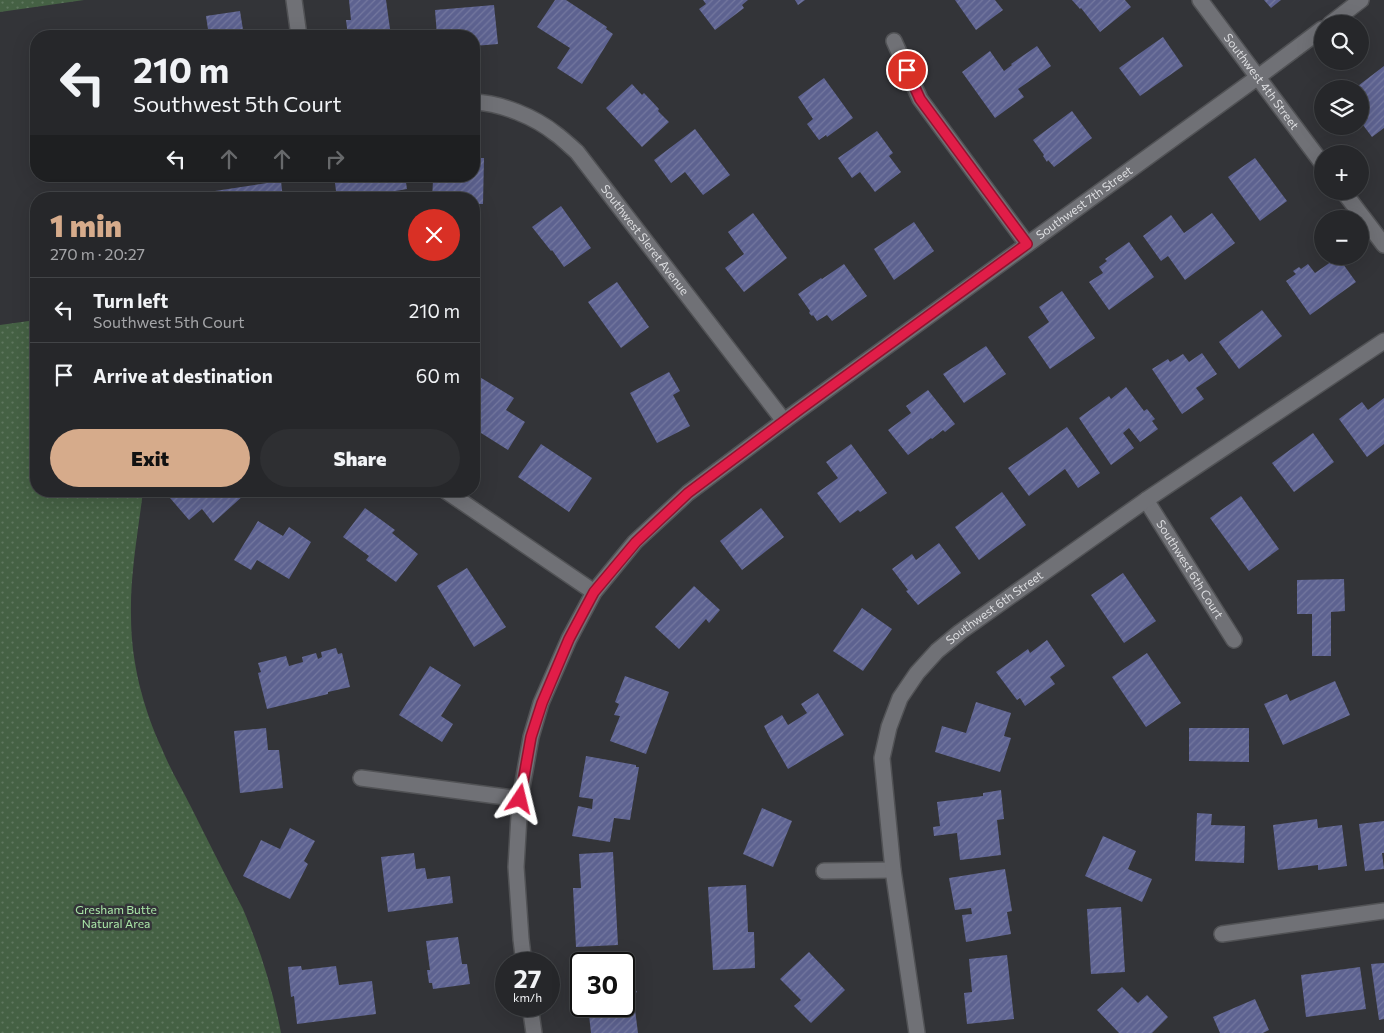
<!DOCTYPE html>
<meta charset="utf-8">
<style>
body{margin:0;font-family:Commissioner,sans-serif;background:#2e2f32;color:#f1f3f6;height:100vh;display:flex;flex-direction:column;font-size:19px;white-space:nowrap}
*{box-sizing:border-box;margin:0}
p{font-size:16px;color:#a4a5a8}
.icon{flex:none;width:28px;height:28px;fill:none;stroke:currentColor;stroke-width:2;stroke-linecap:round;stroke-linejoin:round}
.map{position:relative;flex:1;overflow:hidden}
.sheet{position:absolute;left:30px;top:192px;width:450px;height:305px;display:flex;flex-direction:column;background:#26272a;border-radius:20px;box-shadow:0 5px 20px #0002,0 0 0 1px #424447}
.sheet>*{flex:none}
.guide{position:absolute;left:30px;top:30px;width:450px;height:152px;border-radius:20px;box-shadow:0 5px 20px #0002,0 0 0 1px #424447;background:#26272a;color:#f1f3f6;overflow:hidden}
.controls{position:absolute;left:1314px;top:15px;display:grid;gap:10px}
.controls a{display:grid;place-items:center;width:55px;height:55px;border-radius:50%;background:#26272a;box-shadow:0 5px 20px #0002,0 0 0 1px #424447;font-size:25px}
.speed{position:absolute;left:495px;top:952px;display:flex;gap:10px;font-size:25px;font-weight:700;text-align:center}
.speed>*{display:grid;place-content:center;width:65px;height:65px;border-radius:50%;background:#26272a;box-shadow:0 5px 20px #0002,0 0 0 1px #424447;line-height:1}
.speed small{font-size:12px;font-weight:400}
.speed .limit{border:2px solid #111;border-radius:8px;background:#fff;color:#111}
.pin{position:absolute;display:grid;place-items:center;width:42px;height:42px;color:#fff;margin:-21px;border:2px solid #fff;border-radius:50%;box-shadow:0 1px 5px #0007}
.me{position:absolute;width:55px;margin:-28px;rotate:10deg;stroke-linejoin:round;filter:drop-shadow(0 0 4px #0008)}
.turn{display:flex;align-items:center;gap:18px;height:105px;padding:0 20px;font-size:22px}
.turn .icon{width:65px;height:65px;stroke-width:2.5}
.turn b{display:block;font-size:35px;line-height:42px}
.lanes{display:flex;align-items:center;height:48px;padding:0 20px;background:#0003;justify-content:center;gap:25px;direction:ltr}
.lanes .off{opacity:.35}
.round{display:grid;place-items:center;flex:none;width:52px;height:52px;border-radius:26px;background:#2e2f32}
.summary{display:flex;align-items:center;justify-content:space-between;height:85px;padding:0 20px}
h1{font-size:30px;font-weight:800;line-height:38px;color:#d6ab8b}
.primary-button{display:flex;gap:10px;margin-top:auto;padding:10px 20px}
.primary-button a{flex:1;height:58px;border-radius:30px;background:#d6ab8b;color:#111;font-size:20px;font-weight:800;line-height:58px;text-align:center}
.primary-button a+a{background:#2e2f32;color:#f1f3f6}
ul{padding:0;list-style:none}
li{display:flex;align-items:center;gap:15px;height:65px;padding:0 20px;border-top:1px solid #424447}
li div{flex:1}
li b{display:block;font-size:19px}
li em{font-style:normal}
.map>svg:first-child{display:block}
</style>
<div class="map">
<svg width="1384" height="1033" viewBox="0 0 1384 1033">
<defs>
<pattern id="park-dots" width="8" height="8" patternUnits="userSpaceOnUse" patternTransform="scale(1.25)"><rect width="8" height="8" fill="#456144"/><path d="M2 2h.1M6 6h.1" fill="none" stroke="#5f775f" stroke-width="1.8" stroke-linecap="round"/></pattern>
<pattern id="building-hatch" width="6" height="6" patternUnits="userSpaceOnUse" patternTransform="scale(1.25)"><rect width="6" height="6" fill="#5d6290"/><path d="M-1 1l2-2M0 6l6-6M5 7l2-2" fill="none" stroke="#74789f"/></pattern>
</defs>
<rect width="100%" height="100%" fill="#333438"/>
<g fill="url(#park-dots)">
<path d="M0,0h84l-84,12z"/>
<path d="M36,320v171h107c-5,42 -13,83 -12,125 0,46 12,92 31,133 8,20 19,38 29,58 17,34 34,68 52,102 17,40 30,81 38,124h-281v-708z"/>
</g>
<g fill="url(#building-hatch)">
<path d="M349,0h37l5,36h-43l-2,-16h5z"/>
<path d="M555,0h11l41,27 -1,2 7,5 -31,50 -25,-16 13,-20 -33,-21z"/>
<path d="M703,0h45l-6,5 2,3 -29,22 -16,-21 7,-5z"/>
<path d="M795,0h10l-7,5z"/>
<path d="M955,0h40l8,10 -27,20z"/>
<path d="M1072,0h53l6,7 -31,25 -19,-24 -1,1z"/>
<path d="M1264,0h17l-10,8z"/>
<path d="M494,5l4,39 -24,2v-10h-37l-2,-26z"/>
<path d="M240,11l4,25h-35l-3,-20z"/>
<path d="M1163,37l20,29 -43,30 -21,-28z"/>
<path d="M1037,46l14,20 -33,23 6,8 -29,21 -33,-46 28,-21 14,20 8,-6 -1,-1z"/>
<path d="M1384,66v62l-12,9 -12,-16v-9l4,-3 -4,-5v-15h-6z"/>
<path d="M824,78l29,40 -26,19 -1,-2 -7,5 -12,-16 6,-5 -15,-22z"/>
<path d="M632,84l10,11 2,-2 15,16 -1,2 11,11 -27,25 -36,-39z"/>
<path d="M1072,111l20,27 -38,29 -6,-7 -1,2 -4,-6 1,-1 -11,-15z"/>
<path d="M695,129l35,46 -27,20 -18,-23 -14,11 -17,-23z"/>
<path d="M877,131l16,22 -4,3 12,16 -26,20 -15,-20 -8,6 -14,-20z"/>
<path d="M474,158h10l-1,46h-9v-5h-42l1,-18h-2v-5h43z"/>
<path d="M1255,158l32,43 -27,20 -32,-44z"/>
<path d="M361,176h44l2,13 -23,4 1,6h-48l-2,-16 27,-4z"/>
<path d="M281,181l2,18h-67l-1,-8z"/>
<path d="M180,192l1,7h-43v-1z"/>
<path d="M561,206l30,42 -27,19 -12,-17 -1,1 -19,-24z"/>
<path d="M753,213l34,45 -43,34 -19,-24 19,-14 -16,-22z"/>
<path d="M1212,213l23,30 -50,37 -17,-24 -7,5 -18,-25 28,-21 13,18z"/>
<path d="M914,222l20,29 -40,29 -20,-31z"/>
<path d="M1129,242l25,35 -45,33 -20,-28 14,-9 -4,-6 8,-6 -2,-2z"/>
<path d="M1338,257l18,25 -46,33 -24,-34 10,-7 -3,-3 6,-4 2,2 7,-5 7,9z"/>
<path d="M844,264l23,32 -35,25 -5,-6 -10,6 -4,-6 -1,1 -3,-3 1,-2 -12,-17 23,-16 1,1z"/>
<path d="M617,282l32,45 -28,21 -33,-46z"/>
<path d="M1062,291l33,47 -45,31 -22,-32 21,-15 -10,-15z"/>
<path d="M1262,310l20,26 -43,33 -20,-27z"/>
<path d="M986,346l20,28 -42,29 -21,-29z"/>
<path d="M1202,353l15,21 -21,14 8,11 -22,15 -30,-45 16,-10 2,3 13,-8 6,8z"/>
<path d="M669,372l11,19 -7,4 17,31 -33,17 -27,-50z"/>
<path d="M478,376l36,22 -8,12 19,12 -17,28 -27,-17 -7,11v-62z"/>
<path d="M1126,387l18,24 3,-2 8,10 -3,2 6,8 -18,13 -11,-14 -6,5 11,15 -23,17 -32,-47 30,-22 2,3z"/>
<path d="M928,390l27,34 -10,8 -2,-2 -11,9 -1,-1 -23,17 -20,-25 23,-17 -5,-7z"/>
<path d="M1384,398v46l-17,13 -28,-38 23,-17 6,8z"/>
<path d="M1067,427l33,46 -22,15 -13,-19 -36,27 -21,-28z"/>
<path d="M1313,433l21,29 -40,30 -22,-29z"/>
<path d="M541,444l51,34 -23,34 -51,-35z"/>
<path d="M851,444l36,49 -27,19 -2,-2 -18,13 -23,-30 21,-15 -12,-16z"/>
<path d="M164,491h77l3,4 -31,28 -11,-14 -13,11z"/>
<path d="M1002,492l24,33 -47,35 -24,-33z"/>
<path d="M1241,496l38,53 -30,22 -39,-53z"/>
<path d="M365,508l30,22 -3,3 26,21 -22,28 -30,-22 3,-4 -26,-19z"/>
<path d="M761,508l23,29 -42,33 -22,-29z"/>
<path d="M258,521l25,15 6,-9 22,15 -22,37 -32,-19 -6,10 -17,-10z"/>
<path d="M939,543l22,30 -43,32 -12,-14 2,-1 -16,-21 20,-15 4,6z"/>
<path d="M467,568l39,59 -32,20 -37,-61z"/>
<path d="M1123,573l33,48 -32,22 -33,-48z"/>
<path d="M1344,579l1,32 -14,1v44h-19v-42h-15v-34z"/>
<path d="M694,586l26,24 -11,13 -3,-4 -27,30 -24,-22z"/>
<path d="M862,608l30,21 -29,42 -30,-20z"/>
<path d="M1047,640l18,26 -15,11 5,7 -30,22 -5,-8 -3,2 -21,-28 32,-23 2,4z"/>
<path d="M336,648l2,6 4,-1 8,34 -22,5v2l-61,15 -9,-36 3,-1 -3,-9 28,-7 3,10 14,-4 -1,-5 14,-4 2,6 4,-2 -1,-5z"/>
<path d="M1147,653l34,50 -35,24 -34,-50z"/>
<path d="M430,666l31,19 -20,31 12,8 -11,18 -43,-27z"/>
<path d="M625,676l44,16 -23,62 -36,-13 10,-25 -6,-1 5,-11 -4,-2z"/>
<path d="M1335,681l15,34 -67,30 -19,-41 23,-10 3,7z"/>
<path d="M818,693l26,42 -56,34 -19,-33 -5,-10 18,-11 6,10 19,-12 -6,-9z"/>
<path d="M976,702l35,11 -7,23 7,2 -11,34 -65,-20 7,-26 24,7z"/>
<path d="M266,728l2,22h11l4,38 -43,5 -6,-62z"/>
<path d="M1189,728h60v34l-60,-1z"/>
<path d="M586,756l50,9v2h3l-9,53 -16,-2 -4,24 -38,-6 6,-30 14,3 1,-10 -14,-2z"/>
<path d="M1001,790l3,29 -7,1 4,35 -41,5 -3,-27 -23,3 -1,-9 7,-1 -3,-24 46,-6v-3z"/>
<path d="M762,808l30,13 -19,46 -30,-13z"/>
<path d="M1197,813l15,1 -1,11 34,1 -1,37 -49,-2z"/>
<path d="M1317,819l1,9 24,-3 5,41 -29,4v-5l-40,5 -5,-45z"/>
<path d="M1384,821v32h-2l2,16 -19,2 -6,-47z"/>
<path d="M290,828l25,13 -11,20 4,3 -18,35 -47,-23 18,-36 19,9z"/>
<path d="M1103,836l33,15 -8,18 24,10 -10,23 -57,-26z"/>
<path d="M613,852l5,93 -42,2 -3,-59h8l-2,-34z"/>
<path d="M414,853l2,16 9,-1 2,11 23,-3 3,27 -65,9 -7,-55z"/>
<path d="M1005,869l7,42 -5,1 4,22 -45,8 -4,-27 10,-1 -1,-6 -16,2 -6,-32z"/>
<path d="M746,885l2,47h6l1,36 -42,2 -5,-83z"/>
<path d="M1121,907l4,65 -34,2 -4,-65z"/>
<path d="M458,937l4,27h5l3,20 -37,5 -1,-6h-3l-2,-13h3l-4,-29z"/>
<path d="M809,952l36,38 -34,33 -17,-17 7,-6 -21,-21z"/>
<path d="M1007,955l7,64 -47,5 -3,-31 8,-1 -3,-33z"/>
<path d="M602,957l6,7h-14z"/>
<path d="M1384,963v56l-5,1 -8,-56z"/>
<path d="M301,966l1,4 34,-4 3,19 33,-4 4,33 -79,10 -3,-28 -3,1 -3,-30z"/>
<path d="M1360,967l6,42 -60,8 -5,-42z"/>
<path d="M624,975l13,17 -4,2 5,39h-47l-2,-18 12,-1 -1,-8h24z"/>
<path d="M1122,987l16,16 9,-8 21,22 -16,16h-33l-22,-23z"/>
<path d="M1255,999l14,31 -6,3h-43l-7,-16z"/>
</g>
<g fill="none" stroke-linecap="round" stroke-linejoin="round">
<g stroke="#515255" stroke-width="18">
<g id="street">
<path d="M294,0l5,36"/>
<path id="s1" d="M1200,0l122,163"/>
<path d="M1330,24l31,-24"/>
<path d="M894,41l26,58 107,145"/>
<path id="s2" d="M474,102c27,1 61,15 82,32 7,5 14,12 21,18l207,269"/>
<path d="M1343,191l41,54"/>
<path d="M446,491l148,101"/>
<path id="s3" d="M1146,500l88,140"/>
<path d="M361,778l159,21"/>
<path d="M824,871l69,-1"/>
<path d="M1222,934l162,-23"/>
<path id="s4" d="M524,964l-3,-25 -5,-72 4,-68 11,-62 10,-34 28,-64 25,-47 41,-50 53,-49 96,-72 474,-344 64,-48"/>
<path d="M530,1006l4,27"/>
<path id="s5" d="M917,1033l-24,-163 -11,-112 7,-31 11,-29 17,-25 20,-22 23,-19 186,-132 238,-159"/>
</g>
</g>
<use href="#street" stroke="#707176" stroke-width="15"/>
</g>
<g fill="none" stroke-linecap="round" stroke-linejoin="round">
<g stroke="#92132f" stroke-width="12">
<path id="route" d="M520,799l11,-62 11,-34 27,-64 25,-47 42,-50 52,-49 111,-83 228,-166 -107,-145 -13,-29"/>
</g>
<use href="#route" stroke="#e11d48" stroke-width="9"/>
</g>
<g text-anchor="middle" stroke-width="5" stroke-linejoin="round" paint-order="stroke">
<g font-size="12" fill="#dddee1" stroke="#333438">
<text dy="4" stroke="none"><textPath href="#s1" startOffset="102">Southwest 4th Street</textPath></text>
<text dy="4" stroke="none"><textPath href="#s4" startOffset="1015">Southwest 7th Street</textPath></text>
<text dy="4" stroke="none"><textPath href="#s2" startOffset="228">Southwest Sleret Avenue</textPath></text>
<text dy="4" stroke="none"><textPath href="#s3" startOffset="82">Southwest 6th Court</textPath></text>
<text dy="4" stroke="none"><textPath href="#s5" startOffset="472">Southwest 6th Street</textPath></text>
</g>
<g font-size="12" fill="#aae6a8" stroke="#333438">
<text x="116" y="914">Gresham Butte<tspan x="116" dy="14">Natural Area</tspan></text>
</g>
</g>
</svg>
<div class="controls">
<a><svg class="icon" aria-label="search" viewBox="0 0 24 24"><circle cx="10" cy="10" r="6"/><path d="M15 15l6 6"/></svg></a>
<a><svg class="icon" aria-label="layers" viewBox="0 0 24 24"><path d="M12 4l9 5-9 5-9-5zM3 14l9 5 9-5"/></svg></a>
<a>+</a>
<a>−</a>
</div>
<div class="speed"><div>27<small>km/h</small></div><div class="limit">30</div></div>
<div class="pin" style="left:907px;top:70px;background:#d93025"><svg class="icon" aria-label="arrive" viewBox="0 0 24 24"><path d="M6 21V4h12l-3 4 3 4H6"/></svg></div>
<svg class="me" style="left:520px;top:799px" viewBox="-20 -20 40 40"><path d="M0-17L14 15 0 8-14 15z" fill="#e11d48" stroke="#fff" stroke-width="4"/></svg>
<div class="guide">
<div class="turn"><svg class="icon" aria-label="left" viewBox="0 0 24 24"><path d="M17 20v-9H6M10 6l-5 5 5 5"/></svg><div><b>210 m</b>Southwest 5th Court</div></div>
<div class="lanes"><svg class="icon" aria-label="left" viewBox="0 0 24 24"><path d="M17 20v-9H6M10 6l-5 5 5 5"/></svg><svg class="icon off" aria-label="ahead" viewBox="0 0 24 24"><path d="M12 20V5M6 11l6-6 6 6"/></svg><svg class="icon off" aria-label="ahead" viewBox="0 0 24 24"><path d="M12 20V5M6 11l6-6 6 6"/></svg><svg class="icon off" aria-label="right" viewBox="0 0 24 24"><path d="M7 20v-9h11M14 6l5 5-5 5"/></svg></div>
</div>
<section class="sheet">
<div class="summary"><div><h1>1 min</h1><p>270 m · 20:27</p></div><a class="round" style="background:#d93025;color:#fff"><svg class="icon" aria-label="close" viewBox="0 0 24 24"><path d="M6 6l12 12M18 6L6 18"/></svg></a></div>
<ul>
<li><svg class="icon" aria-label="left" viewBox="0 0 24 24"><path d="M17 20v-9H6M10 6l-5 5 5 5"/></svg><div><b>Turn left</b><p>Southwest 5th Court</p></div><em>210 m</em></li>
<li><svg class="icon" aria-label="arrive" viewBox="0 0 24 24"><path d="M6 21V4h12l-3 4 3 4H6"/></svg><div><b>Arrive at destination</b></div><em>60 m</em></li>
</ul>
<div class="primary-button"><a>Exit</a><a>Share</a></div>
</section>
</div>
